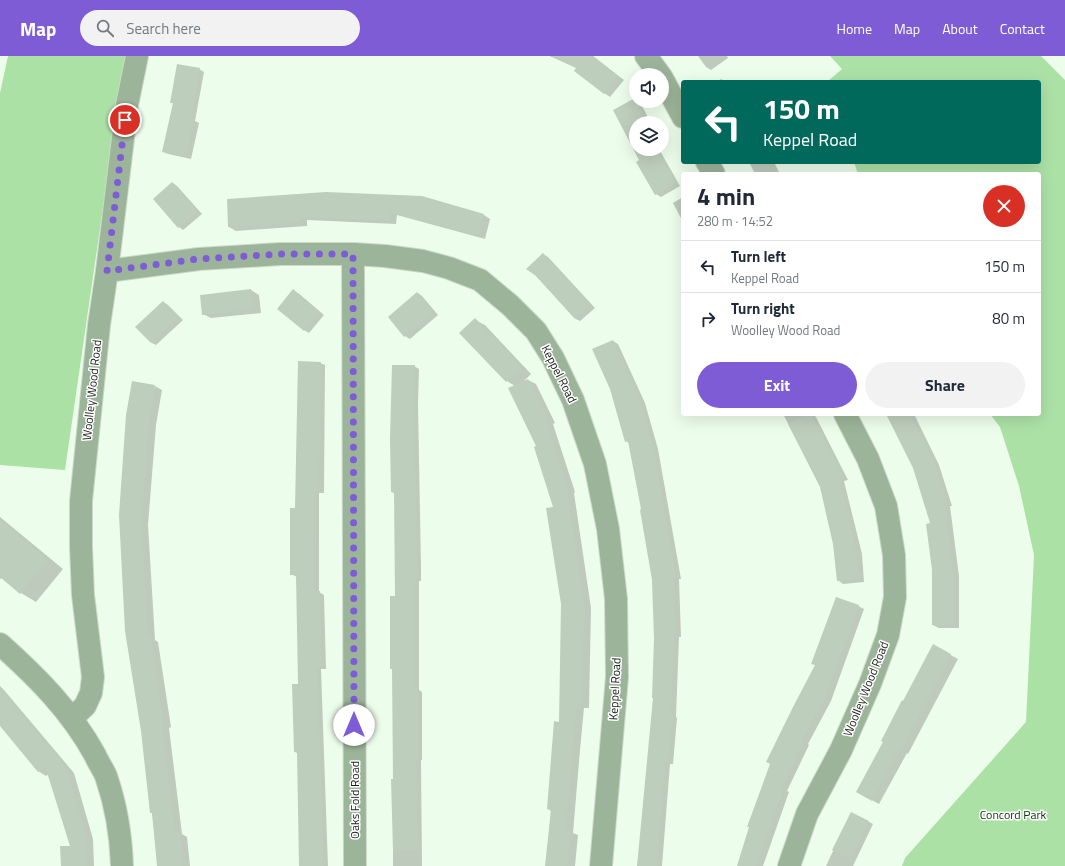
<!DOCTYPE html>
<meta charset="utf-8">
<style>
body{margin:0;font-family:"Titillium Web",sans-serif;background:#f2f2f3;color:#1f2937;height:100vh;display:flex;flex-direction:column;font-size:15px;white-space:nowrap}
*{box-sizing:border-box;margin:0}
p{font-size:13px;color:#747a83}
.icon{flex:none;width:22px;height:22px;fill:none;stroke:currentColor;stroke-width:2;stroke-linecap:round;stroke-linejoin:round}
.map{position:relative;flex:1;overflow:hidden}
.panel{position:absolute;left:681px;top:116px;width:360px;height:244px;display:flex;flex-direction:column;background:#fff;border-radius:4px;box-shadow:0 4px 16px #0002}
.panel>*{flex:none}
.guide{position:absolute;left:681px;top:24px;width:360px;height:84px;border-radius:4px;box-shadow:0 4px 16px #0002;background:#00695c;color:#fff;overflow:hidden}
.buttons{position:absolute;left:629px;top:12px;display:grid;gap:8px}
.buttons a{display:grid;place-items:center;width:40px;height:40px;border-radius:50%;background:#fff;box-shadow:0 4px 16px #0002;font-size:20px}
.pin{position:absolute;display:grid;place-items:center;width:34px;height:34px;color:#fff;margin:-17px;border:2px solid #fff;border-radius:50%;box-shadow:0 1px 4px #0007}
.me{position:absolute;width:44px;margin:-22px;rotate:0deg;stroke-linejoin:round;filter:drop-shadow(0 0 3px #0008)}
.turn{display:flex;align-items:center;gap:14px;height:84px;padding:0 16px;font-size:18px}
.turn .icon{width:52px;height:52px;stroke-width:2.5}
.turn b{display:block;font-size:28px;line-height:34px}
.round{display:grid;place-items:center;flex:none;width:42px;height:42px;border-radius:21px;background:#f2f2f3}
.summary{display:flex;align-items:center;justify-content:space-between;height:68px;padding:0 16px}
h1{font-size:24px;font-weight:700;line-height:30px}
.button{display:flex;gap:8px;margin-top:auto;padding:8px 16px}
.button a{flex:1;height:46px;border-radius:24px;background:#7d5cd6;color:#fff;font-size:16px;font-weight:700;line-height:46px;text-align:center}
.button a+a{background:#f2f2f3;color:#1f2937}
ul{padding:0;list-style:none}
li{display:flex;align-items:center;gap:12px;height:52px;padding:0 16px;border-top:1px solid #e0e1e3}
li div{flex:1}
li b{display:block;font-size:15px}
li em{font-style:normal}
header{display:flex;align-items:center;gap:24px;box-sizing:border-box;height:56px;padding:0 20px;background:#7d5cd6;color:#fff}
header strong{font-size:19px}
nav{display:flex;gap:22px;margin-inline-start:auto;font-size:14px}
.search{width:280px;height:36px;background:#f2f2f3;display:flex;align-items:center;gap:10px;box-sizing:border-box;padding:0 14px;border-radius:22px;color:#747a83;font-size:15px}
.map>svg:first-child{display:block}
</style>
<header>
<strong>Map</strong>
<div class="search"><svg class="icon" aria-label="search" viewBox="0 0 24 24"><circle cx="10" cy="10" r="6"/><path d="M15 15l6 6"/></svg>Search here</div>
<nav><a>Home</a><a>Map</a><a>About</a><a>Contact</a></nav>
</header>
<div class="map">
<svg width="1065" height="810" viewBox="0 0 1065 810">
<rect width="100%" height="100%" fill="#edfdeb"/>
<g fill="#ace1a6">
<path d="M8,0h117l-60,414 -65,-5v-372z"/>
<path d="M830,0h211l24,24v786h-163l3,-8 121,-136 8,-167 -15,-69 -19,-59 -10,-13h49v-240h-181l-4,-12h185v-80h-212l15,-13z"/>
</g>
<g fill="#0003">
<path d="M550,0h43l31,24 -14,17 -6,-4 -27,-25z"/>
<path d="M698,0h29l1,2 -17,12 -5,-3z"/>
<path d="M199,13l5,3 -9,49 4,2 -8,36 -23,-5 -4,-2 10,-48 -3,-2z"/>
<path d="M721,23l5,3h-10z"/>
<path d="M636,45l4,1 11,21h-15v26h23l21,37 -19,11 -5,-3 -16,-33 -26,-50z"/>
<path d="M749,106h25l6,12h-25z"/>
<path d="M173,127l4,3 25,28 -19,16 -4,-3 -25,-28z"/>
<path d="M683,141v25l-10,-19z"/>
<path d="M228,144l256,15 6,4 -5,20 -88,-24 -1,9 -89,-4v6l-71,5 -7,-4z"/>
<path d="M543,198l5,3 47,51 -15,13 -4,-2 -40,-43z"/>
<path d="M251,234l8,5 2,18 -50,5 -8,-4z"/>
<path d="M298,237l26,22 -15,18 -5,-3z"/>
<path d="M418,237l4,3 16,19 -28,24 -5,-3z"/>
<path d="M163,246l5,3 15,15 -27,25 -4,-2 -15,-16z"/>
<path d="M475,264l10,5 46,49 -8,8 5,-2 8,4 19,39 -2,1 22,68 -1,1 17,115 -2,100h-5l-4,42 -7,83 5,2 -3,31h-29l5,-55 -3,-2 12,-86 2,-119 -8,-96 -16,-61 -23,-61 -8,-5 -46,-48z"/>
<path d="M613,285l5,3 27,59 13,46 23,130h-2l2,58h-2l-3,80 1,1 -4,46h-3l-8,102h-24l16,-168 1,-59 -2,-59 -11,-70 -13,-67 -3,-2z"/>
<path d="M320,307l5,2 -1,128h-5v99l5,3 2,74h-5l7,197h-29v-112l-4,-2 4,-67 -2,-108 -6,-3 5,-65z"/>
<path d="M414,310l5,3 -1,35 3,162v15h-2v109l3,2v68h-1l1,106h-29v-197l3,-72 -1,-103 -3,-2z"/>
<path d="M155,330l7,4 -6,35 -8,100 7,115 3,2 13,85 -2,1 13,106 5,3 3,29h-32l-38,-351z"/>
<path d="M783,358h30l3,3 32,63 -4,1 18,73 2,28 -21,2 -5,-4 -4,-36 -13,-57z"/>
<path d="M887,358h27l25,51 13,41h-2l9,70v52h-20l-6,-3 -1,-101 -18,-56z"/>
<path d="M0,461l63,52 -27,33 -15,-9 -19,-15 -2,1z"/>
<path d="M858,550l6,3 -33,92 -23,43 1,1 -22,46 2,1 -26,74h-25z"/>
<path d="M934,590l24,13 -50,95 -1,-1 -28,51 -22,-12z"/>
<path d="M0,630l4,4 70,83 19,66 1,27h-32l9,-19 -22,-73 -3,2 -8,-5 -38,-46z"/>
<path d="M851,757l22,11 -20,42h-27z"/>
</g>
<g fill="#becebc">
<path d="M550,0h43l25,20 -14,18 -30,-23 2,-3z"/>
<path d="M177,8l23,4 -9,51h3l-8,38 -24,-5 11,-49h-3z"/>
<path d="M635,42l13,25h-12v26h20l20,34 -21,12 -19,-33 3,-2 -26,-50z"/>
<path d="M172,126l26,29 -20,17 -25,-29z"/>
<path d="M326,136l96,4 62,18 -6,22 -88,-24v9l-89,-4v5l-73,5 -1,-28z"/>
<path d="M543,197l48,52 -16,14 -39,-43 -10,-7z"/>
<path d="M251,233l3,20 -52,6 -2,-20z"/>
<path d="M293,233l27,23 -16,19 -27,-22z"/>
<path d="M417,236l17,20 -30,25 -16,-20z"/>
<path d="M163,245l16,16 -28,26 -16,-16z"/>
<path d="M475,262l47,50 -16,14 -47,-49z"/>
<path d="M613,284l27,59 13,46 23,132h-2l2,57h-2l-3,79 2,1 -5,48h-3l-8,104h-20l16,-168h-1l2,-59 -2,-59 -12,-70 1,-1 -13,-68 -3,1 -15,-53 -18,-40z"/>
<path d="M298,305l23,1 -2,129h-4l-1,100h6l1,76h-4l4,109 2,90h-24l-2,-114h-3l-2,-68h6l-2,-109h-6v-67h5z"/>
<path d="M392,309h23l-1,36 3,162v16h-2v109h3v70h-2l2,92 -25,1 -2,-72h2l-1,-110h-2v-73h5l-1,-104h-3l-1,-53z"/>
<path d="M528,323l20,40 -2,1 22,68 -1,1 17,114 -2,101h-5l-4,41 -7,84 5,1 -4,36h-22l6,-56 -4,-1 7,-88 5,1 2,-118 -15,-96 7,-1 -19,-60 2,-1 -28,-58z"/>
<path d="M132,325l23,4 -6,36 -7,100 6,116h3l13,87h-2l13,108 5,-1 3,35h-26l-5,-53h-2l-9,-82 -16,-100 -6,-116 7,-100z"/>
<path d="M808,358h3l32,62 -4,2 17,72 3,29 -22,2 -4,-37 -13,-57 -32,-63z"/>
<path d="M886,358h24l23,46 14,42 -2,1 8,69v53h-21v-55l-6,-46 4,-1 -17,-55z"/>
<path d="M0,464l48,40 -28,34 -20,-17z"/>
<path d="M836,541l23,8 -34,93 -23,42h2l-22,47 2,1 -28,78h-19l12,-39h-2l23,-63 -4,-2 27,-55 22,-42 -4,-1z"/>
<path d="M933,588l18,10 -50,97 -2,-1 -27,51 -16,-9 27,-50 -2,-1 21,-41 1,1z"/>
<path d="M0,633l66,78 20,67 1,32h-26l-1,-20h10l-25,-80 -7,6 -38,-46z"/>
<path d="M851,756l18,9 -19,38 -18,-9z"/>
</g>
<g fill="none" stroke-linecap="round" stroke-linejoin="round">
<g stroke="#cbd9c9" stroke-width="24">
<g id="minor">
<path d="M646,0l14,19"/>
<path d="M662,22l21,39"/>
<path d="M707,106l7,12"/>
<path d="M353,198l2,612"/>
<path d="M107,215l92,-12 81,-5h73l32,2 38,5 26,7 31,12 30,25 26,26 17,27 20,42 22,64 13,65 8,70 1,78 -16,189"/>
<path d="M0,588c37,33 71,67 95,111 3,7 8,14 11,21 10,29 15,60 16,90"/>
<path d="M72,662l13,-12 6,-13 2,-16 -10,-82 -2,-48v-46l18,-176 8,-54 20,-166 10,-49"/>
<path d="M789,810l18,-52 34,-64 29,-66 18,-49 7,-38 -1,-42 -8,-49 -18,-47 -23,-45"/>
</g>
</g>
<use href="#minor" stroke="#9cb499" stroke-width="22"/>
</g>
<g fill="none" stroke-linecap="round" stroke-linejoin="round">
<path stroke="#7d5cd6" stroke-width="7" stroke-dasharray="0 12.6" d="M125,64l-18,151 91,-12 82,-5h73l1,471"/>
</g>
<g text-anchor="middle" stroke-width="3" stroke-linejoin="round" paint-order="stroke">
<g font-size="12" fill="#171d17" stroke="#fff">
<text transform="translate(559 318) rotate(63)" y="4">Keppel Road</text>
<text transform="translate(92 334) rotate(-84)" y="4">Woolley Wood Road</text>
<text transform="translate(615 633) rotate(-87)" y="4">Keppel Road</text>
<text transform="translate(866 633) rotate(-68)" y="4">Woolley Wood Road</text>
<text transform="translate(355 744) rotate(-90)" y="4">Oaks Fold Road</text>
</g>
<g font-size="12" fill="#0b3208" stroke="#fff">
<text x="1013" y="763">Concord Park</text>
</g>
</g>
</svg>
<div class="buttons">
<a><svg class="icon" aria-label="sound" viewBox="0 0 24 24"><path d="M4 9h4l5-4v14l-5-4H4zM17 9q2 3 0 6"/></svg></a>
<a><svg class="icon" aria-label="layers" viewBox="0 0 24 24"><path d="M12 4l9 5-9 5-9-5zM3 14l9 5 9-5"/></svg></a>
</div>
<div class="pin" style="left:125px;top:64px;background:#d93025"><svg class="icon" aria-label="arrive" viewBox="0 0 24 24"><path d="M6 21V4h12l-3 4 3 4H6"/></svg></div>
<svg class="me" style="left:354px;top:669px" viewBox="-20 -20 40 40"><circle r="19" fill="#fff"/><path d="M0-13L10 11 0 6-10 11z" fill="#7d5cd6"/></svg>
<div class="guide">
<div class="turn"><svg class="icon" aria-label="left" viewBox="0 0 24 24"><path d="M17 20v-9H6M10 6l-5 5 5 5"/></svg><div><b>150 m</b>Keppel Road</div></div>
</div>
<section class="panel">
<div class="summary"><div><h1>4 min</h1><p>280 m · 14:52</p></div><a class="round" style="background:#d93025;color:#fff"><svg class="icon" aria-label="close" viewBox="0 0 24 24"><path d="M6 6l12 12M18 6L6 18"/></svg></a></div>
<ul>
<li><svg class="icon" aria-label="left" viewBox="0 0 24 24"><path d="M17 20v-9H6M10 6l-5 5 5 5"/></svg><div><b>Turn left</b><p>Keppel Road</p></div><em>150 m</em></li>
<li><svg class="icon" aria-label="right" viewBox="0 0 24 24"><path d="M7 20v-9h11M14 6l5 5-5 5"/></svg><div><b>Turn right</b><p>Woolley Wood Road</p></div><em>80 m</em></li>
</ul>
<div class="button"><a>Exit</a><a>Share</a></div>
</section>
</div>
